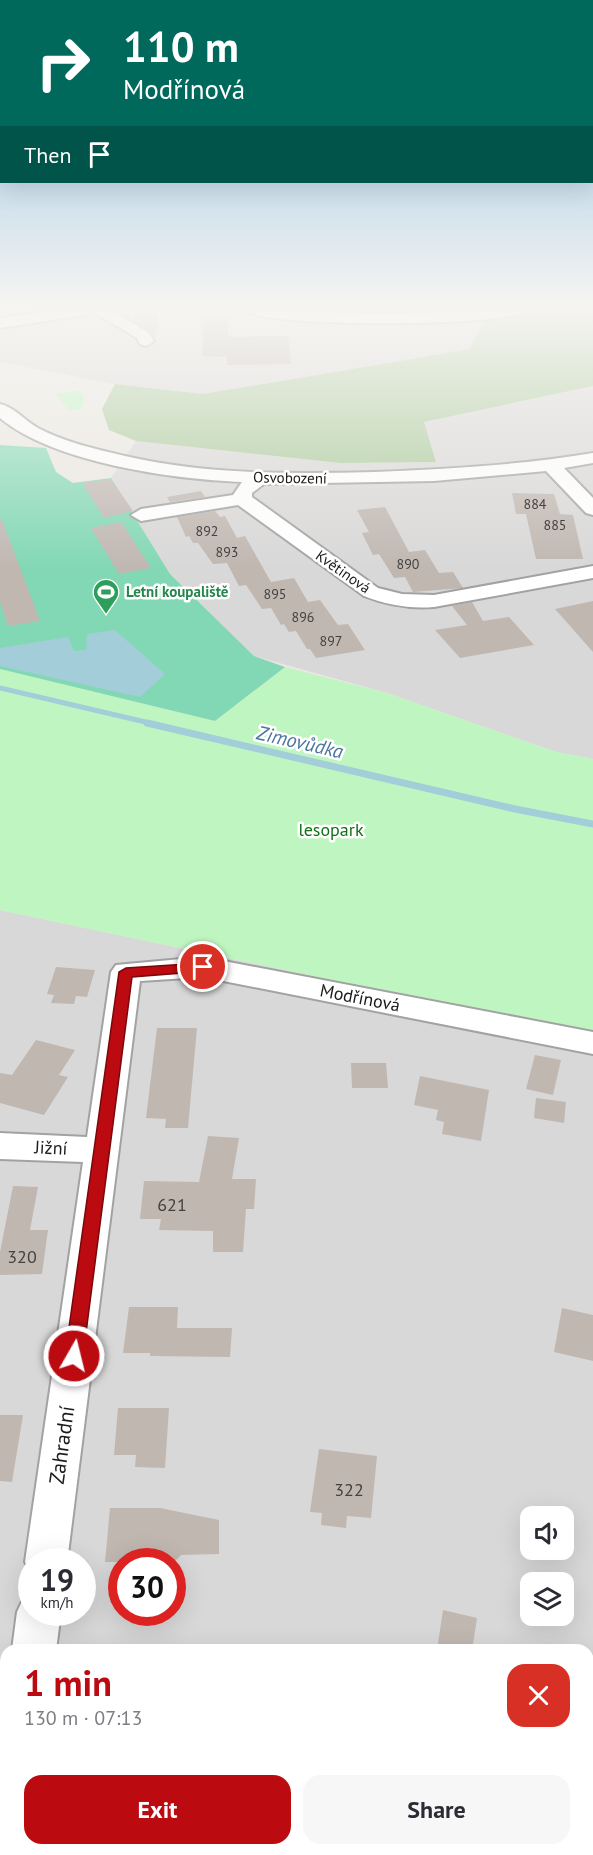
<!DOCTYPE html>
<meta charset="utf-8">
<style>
body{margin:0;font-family:"PT Sans",sans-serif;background:#f7f7f7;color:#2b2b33;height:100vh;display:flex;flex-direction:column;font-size:22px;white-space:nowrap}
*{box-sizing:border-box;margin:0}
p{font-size:20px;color:#7c7c81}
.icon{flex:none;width:33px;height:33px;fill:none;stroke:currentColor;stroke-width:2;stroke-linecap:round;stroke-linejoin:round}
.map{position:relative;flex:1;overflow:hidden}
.drawer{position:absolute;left:0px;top:1644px;width:594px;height:212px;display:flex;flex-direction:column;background:#fff;border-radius:18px 18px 0 0;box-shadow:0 6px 24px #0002}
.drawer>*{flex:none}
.banner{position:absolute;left:0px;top:0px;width:594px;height:183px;box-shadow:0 6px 24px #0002;background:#00695c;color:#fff;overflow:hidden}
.tools{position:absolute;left:520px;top:1506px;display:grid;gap:12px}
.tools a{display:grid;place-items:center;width:54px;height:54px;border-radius:12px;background:#fff;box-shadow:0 6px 24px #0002;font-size:30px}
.speed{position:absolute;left:18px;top:1548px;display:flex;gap:12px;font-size:30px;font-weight:700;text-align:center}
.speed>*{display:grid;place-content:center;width:78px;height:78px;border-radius:50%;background:#fff;box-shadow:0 6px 24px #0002;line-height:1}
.speed small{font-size:15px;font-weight:400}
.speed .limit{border:9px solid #d22;background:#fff;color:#111}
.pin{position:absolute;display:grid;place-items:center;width:51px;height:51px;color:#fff;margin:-26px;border:3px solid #fff;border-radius:50%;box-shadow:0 2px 6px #0007}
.me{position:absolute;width:66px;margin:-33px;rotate:8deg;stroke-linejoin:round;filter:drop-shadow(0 0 4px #0008)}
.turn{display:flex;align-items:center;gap:21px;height:126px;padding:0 24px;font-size:27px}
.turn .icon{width:78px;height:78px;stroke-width:2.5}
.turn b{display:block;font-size:42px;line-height:51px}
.then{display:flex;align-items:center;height:57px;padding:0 24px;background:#0003;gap:12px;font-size:22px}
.round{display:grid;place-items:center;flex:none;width:63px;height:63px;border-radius:18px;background:#f7f7f7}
.overview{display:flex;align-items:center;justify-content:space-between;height:102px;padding:0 24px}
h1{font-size:36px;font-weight:800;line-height:45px;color:#bb0b10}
.button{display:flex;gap:12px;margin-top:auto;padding:12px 24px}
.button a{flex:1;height:69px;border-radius:18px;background:#bb0b10;color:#fff;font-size:24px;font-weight:800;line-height:69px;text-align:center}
.button a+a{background:#f7f7f7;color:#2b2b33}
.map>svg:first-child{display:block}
</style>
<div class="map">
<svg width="593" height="1855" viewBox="0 0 593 1855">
<rect width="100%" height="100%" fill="#ece8e1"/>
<g fill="#d9d8d8" fill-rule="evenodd">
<path d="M36,310h528l-10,1 -84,38 -267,45 -88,-10 -115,-22v-43z"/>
<path d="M593,386v373l-37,-7 -169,-59 -133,-37 -84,-82 -59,-96 25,-37 204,22 96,-1 -12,-40z"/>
<path d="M0,910l593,125v820h-593zM531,1516h33v34h-33zM32,1562h50v50h-50zM122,1562h50v50h-50zM531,1582h33v34h-33zM6,1650h582v200h-582z"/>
</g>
<path fill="#a8c998" d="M564,310h29v76l-169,36 12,40 -96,1 -204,-22 -27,-11 -7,-21 13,-25 88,10 267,-45 15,-31z"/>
<g fill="#bff5c1">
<path d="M79,390l6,10 -4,9 -12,1 -14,-16z"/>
<path d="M285,667l102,26 169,59 37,7v276l-593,-125v-241l215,52z"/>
</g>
<path fill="#82d8b4" d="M0,445l46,3 10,24 17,11 38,-5 59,96 84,82 31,11 -70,54 -215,-52z"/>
<path fill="#a3cdd8" d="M115,630l50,44 -25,23 -140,-31v-18l68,-11 6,14 12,-1 1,-16z"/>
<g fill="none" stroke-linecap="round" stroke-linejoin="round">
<path stroke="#a3cdd8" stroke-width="5" d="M0,688l154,36"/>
<path stroke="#a3cdd8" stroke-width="7" d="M147,723l368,86 78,15"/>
</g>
<g fill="#c0b7b1">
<path d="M135,310h24l-4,29 -6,-9 -16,-9z"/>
<path d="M204,317h24v20l60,-1 3,28 -64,1v-8l-25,-1z"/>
<path d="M111,479l22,32 -29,7 -22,-35z"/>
<path d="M201,491l4,6 -35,5 -3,-5z"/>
<path d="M512,493l42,1 6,20 13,1 10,44h-47l-10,-45h-10z"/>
<path d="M385,507l24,45 16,-2 14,23 14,-1 10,16 -50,4 -8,-15 -11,1 -15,-24 -6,1 -11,-22 7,-1 -12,-22z"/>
<path d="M215,511l5,6 5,-1 12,22 8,-2 26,46 23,-4 14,24 12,-2 18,25 10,-1 17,26 -49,8 -6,-9h-3l-11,-18 -7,1 -5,-8 -3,1 -10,-17 -9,1 -16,-24 -7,1 -12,-23 -14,1 -15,-21h-5l-4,-7 -3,1 -9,-20z"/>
<path d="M0,520h2l38,101 -32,5 -8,-24z"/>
<path d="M121,522l30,46 -32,6 -28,-46z"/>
<path d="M593,601v51l-38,-43z"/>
<path d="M472,602l11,19 26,-4 25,28 -74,13 -25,-28 32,-5 -15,-19z"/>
<path d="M56,967l39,3 -8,27 -11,-1 -2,8 -23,-1 3,-8 -7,-1z"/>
<path d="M157,1028h40l-9,100h-23l1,-9 -20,-1z"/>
<path d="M36,1040l39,10 -16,25 9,2 -24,38 -44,-12v-30l12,2z"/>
<path d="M535,1055l26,5 -8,35 -27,-6z"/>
<path d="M351,1063h35l2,25h-36z"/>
<path d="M420,1076l69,14 -8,51 -39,-7 2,-12 -8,-2 2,-10 -24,-5z"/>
<path d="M536,1098l30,4 -2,21 -30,-5z"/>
<path d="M208,1136l31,2 -7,41h24l-2,30h-8l-3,43h-30v-21l-54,-1 2,-11h-21l4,-38 55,1z"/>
<path d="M13,1186l25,1 -8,43h18l-6,44 -42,1v-23z"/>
<path d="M129,1307h49l-1,21h55l-2,29 -80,-1v-3h-27z"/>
<path d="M562,1308l31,7v46l-39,-9z"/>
<path d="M118,1408h51l-4,60 -30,-1 1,-12h-22z"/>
<path d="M0,1415h23l-11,67 -12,-1z"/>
<path d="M319,1449l58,7 -6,62 -24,-2 -1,12 -25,-3 1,-12 -12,-1z"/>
<path d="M110,1508h50l59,12v34l-38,1 -7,7h-69z"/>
<path d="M443,1610l34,8 -5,32h-35z"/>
</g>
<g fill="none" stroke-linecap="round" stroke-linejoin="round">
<g stroke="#a2a2a2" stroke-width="4">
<g id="street">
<path d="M57,310h53l38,22 6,9 -8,5 -6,-2 -3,-6 -45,-27 -7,4 -85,13v-10z"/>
<path d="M245,310l141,4 143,-4c-15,17 -267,18 -284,0z"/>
<path d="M0,404c14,3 25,17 38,24 26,14 58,21 87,28 82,19 167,18 250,16 73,-3 146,-7 218,-19v10l-29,5 29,30v17l-7,-2 -40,-42 -112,10 -170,3 -12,9v4l126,91 24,6 32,1 159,-29v12l-159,29c-25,2 -47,-2 -70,-11l-126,-91 -97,16 -10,-6 10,-6 92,-14 9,-13c-70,-3 -188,-19 -242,-64z"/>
<path d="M203,957l390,75v22l-390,-77 -63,4 -73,581h-35v15l-7,-15 58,-400 -83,-3v-26l87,4 24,-165 5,-7z"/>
<path d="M32,1593v19h29l-5,38h-44l5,-38 7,-15z"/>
<path d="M6,1826v24h26l-1,5h-31v-26z"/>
</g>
</g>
<use href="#street" fill="#fff" fill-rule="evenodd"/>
</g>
<linearGradient id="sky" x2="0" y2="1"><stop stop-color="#8cbee2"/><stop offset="0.54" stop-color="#f6f5f2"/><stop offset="1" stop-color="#f6f5f2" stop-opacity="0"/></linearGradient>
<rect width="593" height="569" fill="url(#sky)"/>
<path fill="#bb0b10" stroke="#7a070a" stroke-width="1.5" d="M203,963l7,4 -2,4 -76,6 -49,379 -3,5 -6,3 -6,-3 -3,-5 54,-384 7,-4z"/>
<defs>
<g id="stadium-pin" transform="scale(1.35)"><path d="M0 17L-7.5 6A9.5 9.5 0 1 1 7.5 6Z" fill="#2e9e5b" stroke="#fff"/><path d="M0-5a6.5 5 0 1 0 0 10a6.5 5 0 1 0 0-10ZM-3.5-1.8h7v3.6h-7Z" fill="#fff"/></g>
</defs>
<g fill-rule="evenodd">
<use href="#stadium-pin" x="106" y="592"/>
</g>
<g text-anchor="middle" stroke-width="5" stroke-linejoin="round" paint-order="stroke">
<g font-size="14" fill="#444240">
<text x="535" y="509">884</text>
<text x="555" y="530">885</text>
<text x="207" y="536">892</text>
<text x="227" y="557">893</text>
<text x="408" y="569">890</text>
<text x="275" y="599">895</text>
<text x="303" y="622">896</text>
<text x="331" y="646">897</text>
</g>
<g font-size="15" fill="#1b1b1b" stroke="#fff">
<text transform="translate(290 478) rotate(1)" y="5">Osvobození</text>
<text transform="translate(343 572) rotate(35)" y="5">Květinová</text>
</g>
<g font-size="15" font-weight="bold" fill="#27864d" stroke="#fff" text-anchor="start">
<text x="126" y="597">Letní koupaliště</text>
</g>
<g font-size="18" fill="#117116" stroke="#fff">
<text x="331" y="836">lesopark</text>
</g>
<g font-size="18" fill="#1b1b1b" stroke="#fff">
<text transform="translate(360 998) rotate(11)" y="6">Modřínová</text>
<text transform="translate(51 1148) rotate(3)" y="6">Jižní</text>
</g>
<g font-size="18" fill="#444240">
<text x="172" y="1211">621</text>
<text x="22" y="1263">320</text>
<text x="349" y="1496">322</text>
</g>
<g font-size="20" font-style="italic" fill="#4b769d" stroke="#fff">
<text transform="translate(300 742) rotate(13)" y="7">Zimovůdka</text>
</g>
<g font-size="21" fill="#1b1b1b" stroke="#fff">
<text transform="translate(62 1445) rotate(-82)" y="7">Zahradní</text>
</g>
</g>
</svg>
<div class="tools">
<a><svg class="icon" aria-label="sound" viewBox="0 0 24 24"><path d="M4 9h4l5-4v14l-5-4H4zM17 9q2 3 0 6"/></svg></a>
<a><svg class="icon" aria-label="layers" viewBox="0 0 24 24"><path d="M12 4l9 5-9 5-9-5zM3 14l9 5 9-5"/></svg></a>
</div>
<div class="speed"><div>19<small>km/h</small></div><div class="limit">30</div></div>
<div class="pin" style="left:203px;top:967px;background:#d93025"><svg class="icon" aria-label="arrive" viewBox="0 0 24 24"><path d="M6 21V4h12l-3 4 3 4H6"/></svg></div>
<svg class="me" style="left:74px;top:1356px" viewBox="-20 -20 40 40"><circle r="17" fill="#bb0b10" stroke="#fff" stroke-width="3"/><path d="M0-11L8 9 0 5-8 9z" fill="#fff"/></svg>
<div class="banner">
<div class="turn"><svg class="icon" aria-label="right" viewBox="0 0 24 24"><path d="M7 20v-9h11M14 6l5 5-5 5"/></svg><div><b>110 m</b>Modřínová</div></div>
<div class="then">Then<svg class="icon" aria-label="arrive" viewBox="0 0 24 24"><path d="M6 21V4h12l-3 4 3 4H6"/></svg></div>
</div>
<section class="drawer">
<div class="overview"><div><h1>1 min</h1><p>130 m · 07:13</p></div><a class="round" style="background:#d93025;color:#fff"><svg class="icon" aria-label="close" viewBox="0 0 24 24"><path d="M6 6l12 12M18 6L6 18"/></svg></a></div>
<div class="button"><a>Exit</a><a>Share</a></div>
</section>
</div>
